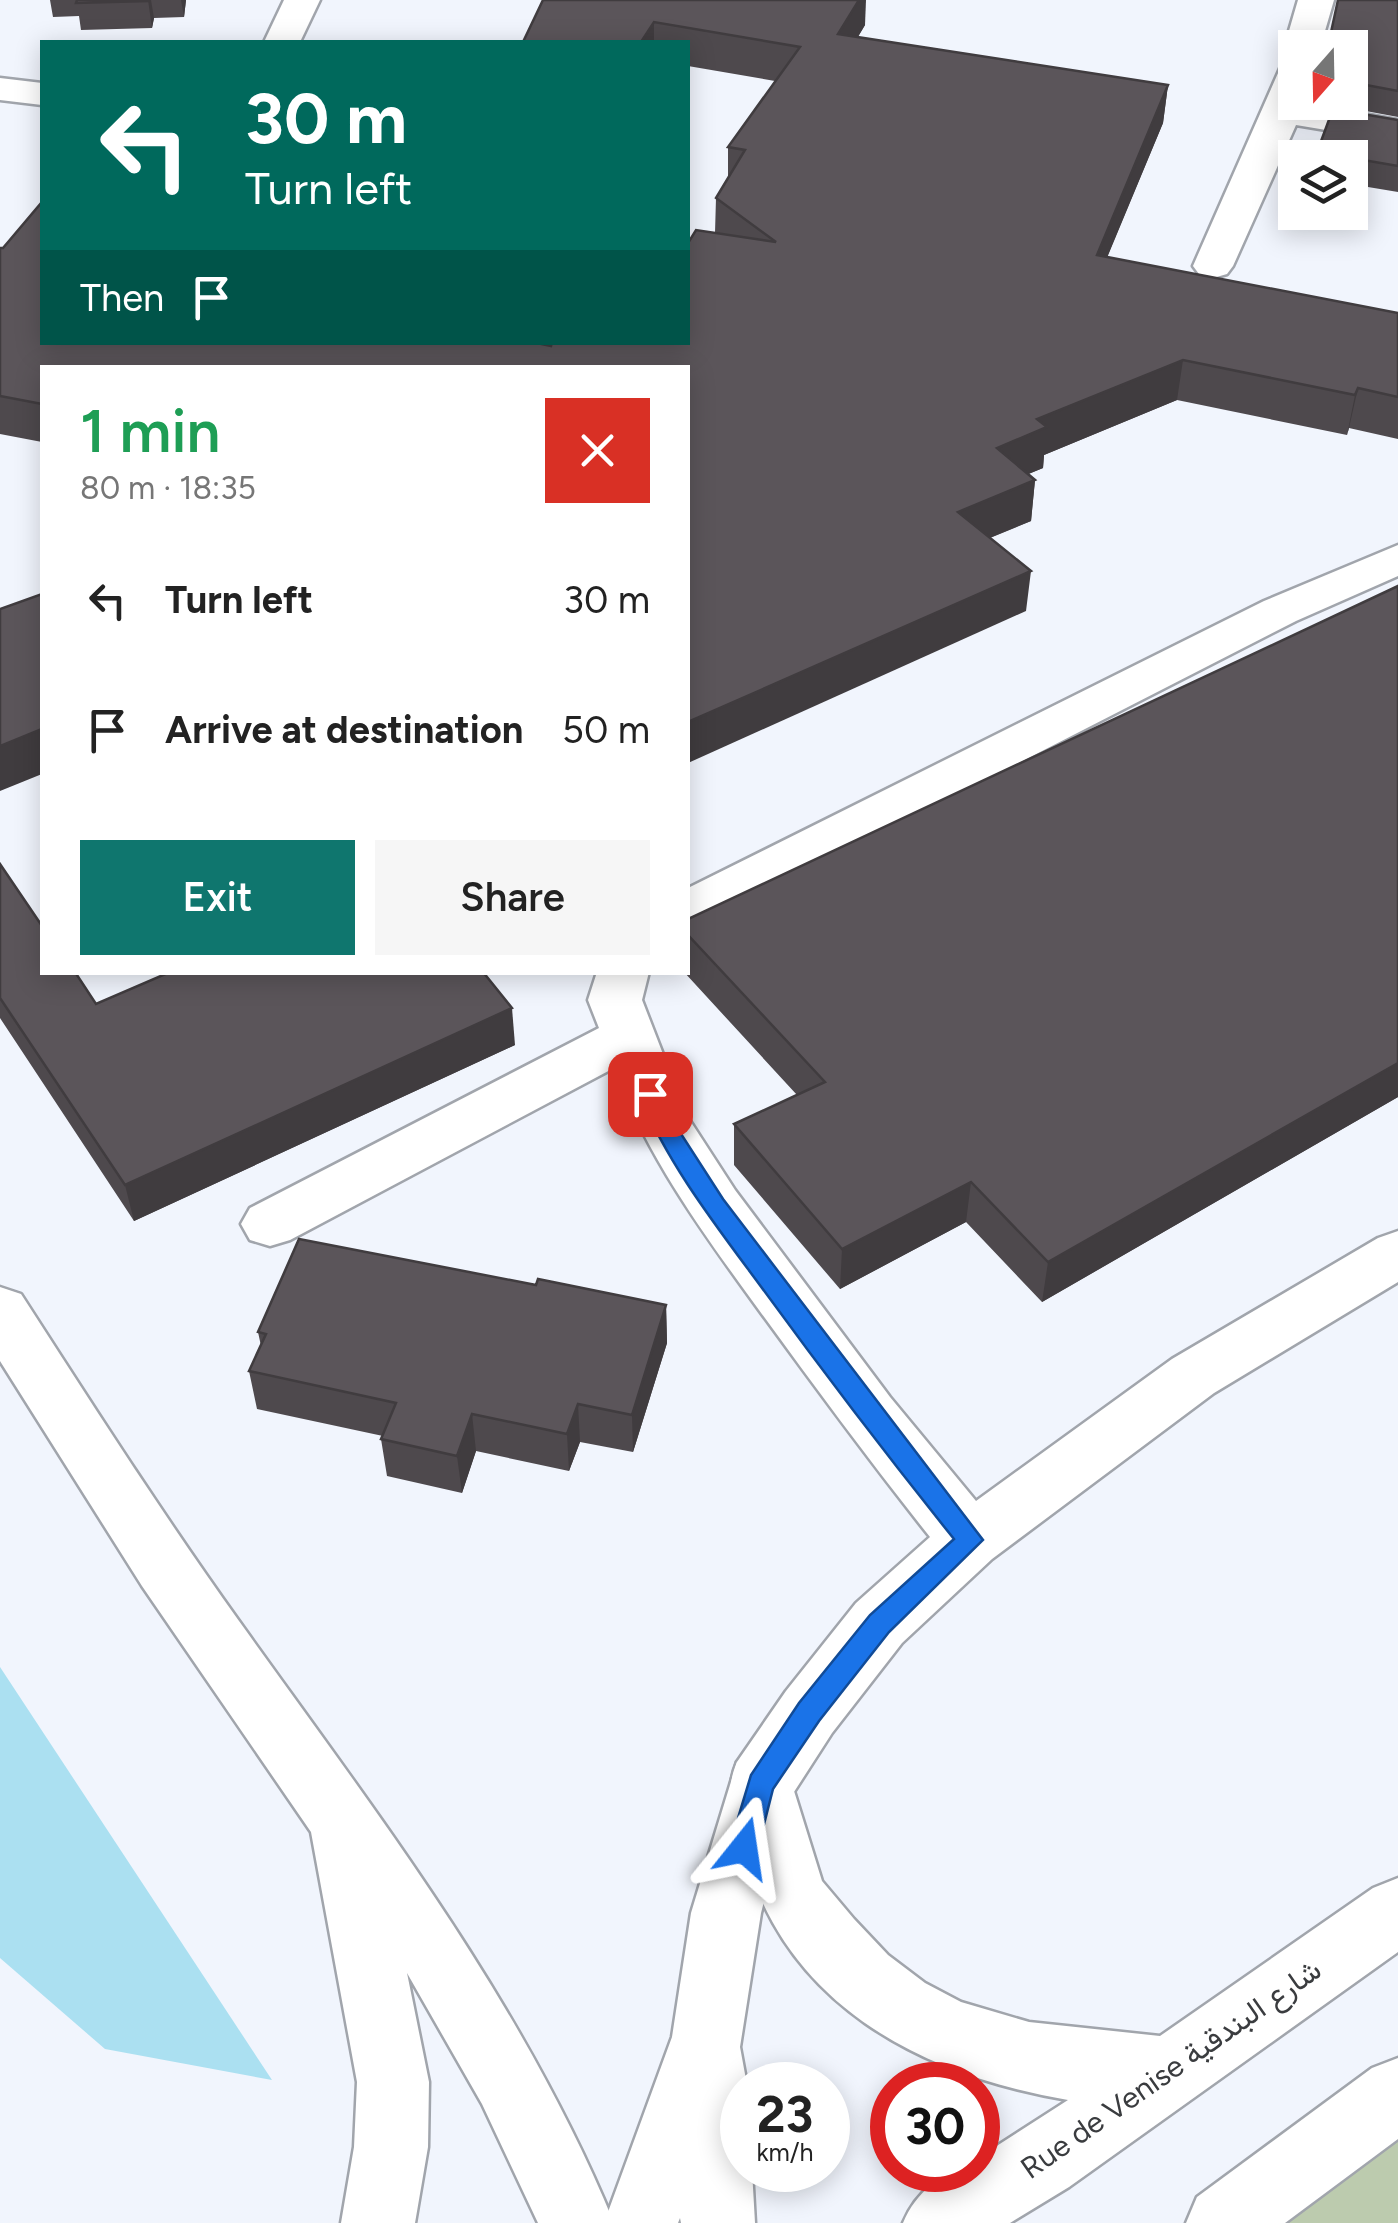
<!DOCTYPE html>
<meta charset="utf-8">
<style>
body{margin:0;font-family:Figtree,Vazirmatn,sans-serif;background:#f6f6f6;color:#222;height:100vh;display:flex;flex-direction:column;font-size:38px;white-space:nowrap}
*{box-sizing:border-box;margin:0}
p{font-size:32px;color:#767676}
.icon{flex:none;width:55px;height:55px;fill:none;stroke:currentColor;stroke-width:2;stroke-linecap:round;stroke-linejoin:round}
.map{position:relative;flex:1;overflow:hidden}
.details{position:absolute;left:40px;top:365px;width:650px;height:610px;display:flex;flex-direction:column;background:#fff;border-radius:0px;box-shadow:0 5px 25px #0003}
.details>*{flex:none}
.hud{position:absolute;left:40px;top:40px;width:650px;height:305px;border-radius:0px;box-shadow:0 5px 25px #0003;background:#00695c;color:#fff;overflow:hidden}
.needle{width:65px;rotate:200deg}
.buttons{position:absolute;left:1278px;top:30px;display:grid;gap:20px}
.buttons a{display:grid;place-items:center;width:90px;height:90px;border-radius:0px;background:#fff;box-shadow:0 5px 25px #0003;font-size:50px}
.speed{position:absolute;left:720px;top:2062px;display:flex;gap:20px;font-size:50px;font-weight:700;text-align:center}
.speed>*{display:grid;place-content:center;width:130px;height:130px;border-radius:50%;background:#fff;box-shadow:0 5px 25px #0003;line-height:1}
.speed small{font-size:25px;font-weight:400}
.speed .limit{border:15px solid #d22;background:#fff;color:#111}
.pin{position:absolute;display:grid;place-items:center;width:85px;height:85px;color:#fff;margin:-42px;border-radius:20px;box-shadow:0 5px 15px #0006}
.me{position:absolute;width:110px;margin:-55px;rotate:15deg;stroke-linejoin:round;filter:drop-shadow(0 0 8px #0008)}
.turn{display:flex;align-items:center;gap:35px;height:210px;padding:0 40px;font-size:45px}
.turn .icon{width:130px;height:130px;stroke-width:2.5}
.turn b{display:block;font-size:70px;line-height:85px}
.then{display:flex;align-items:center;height:95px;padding:0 40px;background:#0003;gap:20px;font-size:38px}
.round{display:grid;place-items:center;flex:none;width:105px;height:105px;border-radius:0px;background:#f6f6f6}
.headline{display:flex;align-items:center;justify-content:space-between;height:170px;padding:0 40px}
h1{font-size:60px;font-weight:600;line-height:75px;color:#1e9e55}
.button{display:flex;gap:20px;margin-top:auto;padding:20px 40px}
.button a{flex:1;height:115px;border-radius:0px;background:#0f766e;color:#fff;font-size:40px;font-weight:600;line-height:115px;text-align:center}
.button a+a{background:#f6f6f6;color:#222}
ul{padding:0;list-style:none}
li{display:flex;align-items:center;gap:30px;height:130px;padding:0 40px}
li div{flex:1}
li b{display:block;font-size:38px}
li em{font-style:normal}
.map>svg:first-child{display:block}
</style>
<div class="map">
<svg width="1398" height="2223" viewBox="0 0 1398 2223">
<rect width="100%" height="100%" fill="#f1f5fd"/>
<path fill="#bccbae" d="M1398,2059v164h-124z"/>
<path fill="#abe0f1" d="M0,1667l272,413 -167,-31 -105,-91z"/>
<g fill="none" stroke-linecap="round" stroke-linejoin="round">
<g stroke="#a1a5ac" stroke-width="5">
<g id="minor">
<path d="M284,0h36l-20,42h-36z"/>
<path d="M1298,0h36l-14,48h-25v9l-11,-9z"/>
<path d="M1295,61v41l103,18v22l-102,-17 -63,141 -6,8 -14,4 -14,-4 -6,-8 89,-202z"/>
<path d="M0,78l42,5v22l-42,-5z"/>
<path d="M1398,545v31l-102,45 -590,302 -18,5v-40l576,-287z"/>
<path d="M597,972h52l-7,28 45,116 48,74 155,207 86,104 196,-142 206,-121 20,-7v51l-184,111 -222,166 -90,84 -70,90 -40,62 -31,118 -21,134 7,38h-5v85h10l3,53h-74l-1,-5 -2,5h-74l68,-186 19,-124 46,-151 49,-71 70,-88 74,-66c-59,-74 -115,-150 -171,-227 -56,-77 -111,-152 -145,-242l-324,172 -20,6 -20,-6 -9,-16 9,-16 349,-180 -11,-28z"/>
</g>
</g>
<g stroke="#a1a5ac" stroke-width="5">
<g id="major">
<path d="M0,1287l21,7c71,110 142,221 218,327 138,193 284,381 375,602h-76l-56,-119 -75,-131 22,109 -1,65 -13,76h-74l13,-76 3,-65 -46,-250 -169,-246 -142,-225z"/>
<path d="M761,1753l24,9 37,119 32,38 34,36 37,28 36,19 68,20 131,14 213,-148 25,-10v74l-329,235 -59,36h-107c13,-31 39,-53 75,-53v-12l90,-58c-148,-25 -284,-96 -324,-250 -9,-33 -21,-56 -7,-88z"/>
<path d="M1398,2058v81l-113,84h-99l11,-26 175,-129z"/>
</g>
</g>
<use href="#minor" fill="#fff" fill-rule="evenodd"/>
<use href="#major" fill="#fff" fill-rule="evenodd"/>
</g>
<g fill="#4e494d">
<path d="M50,0h136l-2,17 -30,1 -2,10 -71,2 -2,-14 -26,1z"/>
<path d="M543,0l322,25 -7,12 310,48 -5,38 -56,134 291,56v126l-49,-11 -2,7 -170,-35 -133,55 -1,13 -15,6 7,6 -4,41 -41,17 36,73 -338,-243h-646v74l-42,-8v-186l42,94 509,4 164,-113 1,-35 12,-20v-31l47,-66 -87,-15v-24h-165z"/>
<path d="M1338,0h60v117l-59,-11 1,-4h10v-54h-22z"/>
<path d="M1398,120v72l-48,-8v-26h-34l1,-6z"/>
<path d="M1398,586v511l-356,205 -76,-80 -126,67 -106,-124v-41l63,-29 -113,-123h4v-53z"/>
<path d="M0,864l96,140 419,41 -381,176 -134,-203z"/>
<path d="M536,1285l130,20 1,38 -34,109 -53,-10 -11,29 -93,-20 -14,42 -75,-17 -6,-37 2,-3 -126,-27 -8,-38 12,-25 -3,-14z"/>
</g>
<g fill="#403c3f">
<path d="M148,0h3l3,18 -2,10z"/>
<path d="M181,0h5l-2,17z"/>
<path d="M859,0h7l-1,25 -29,47 2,-38z"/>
<path d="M654,22v20h-13z"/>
<path d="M1168,85l-5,38 -71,171 5,-39z"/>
<path d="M1183,360l-6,40 -133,55 -1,13 -50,21 4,-41 40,-29z"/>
<path d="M1358,388l-9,40 -2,7 8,-40z"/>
<path d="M1035,480l-4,41 -76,31 3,-40z"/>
<path d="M1031,571l-5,40 -338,152v-41z"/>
<path d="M42,729v45l-42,17v-45z"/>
<path d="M512,1008l3,37 -381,176 -9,-36z"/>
<path d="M1398,1063v34l-356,205 6,-40z"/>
<path d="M971,1182l-5,40 -126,67 2,-40z"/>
<path d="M666,1305l1,38 -34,109 -1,-37z"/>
<path d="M578,1404l2,38 -11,29 -2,-37z"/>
<path d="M472,1414l4,37 -14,42 -5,-37z"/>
</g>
<g fill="#5b555a" stroke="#403c3f" stroke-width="2.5">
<path d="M77,0h71v1l-72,2z"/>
<path d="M543,0h316l-21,34 330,51 -71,170 301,58v84l-40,-9 -3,7 -172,-35 -146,59 10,8 -50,21 38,32 -77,32 73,59 -343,151v-354h-646v36l-42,-8v-148h3l39,-46v140h490l19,4 1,-4h136v-99l8,-13 80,12 -60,-44 29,-48 -17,-3 72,-100 -146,-25 -13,20h-118z"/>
<path d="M1338,0h60v91l-48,-9v-18l8,-22 -28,-5z"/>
<path d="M1333,109l65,11v46l-81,-14z"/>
<path d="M1398,586v477l-350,199 -77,-80 -129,67 -108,-125 91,-42 -137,-147v-16z"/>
<path d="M42,594v135l-42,17v-137z"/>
<path d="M0,864l42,62v46h33l21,32 74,-32h313l29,36 -387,177 -125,-187z"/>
<path d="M299,1239l237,46 2,-6 128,26 -34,110 -54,-11 -11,30 -95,-20 -15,42 -76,-17 15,-36 -147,-32 17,-37 -8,-2z"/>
</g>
<path fill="#1a73e8" stroke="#114b97" stroke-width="2.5" d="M650,1085l8,3 14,32 51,79 260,341 -94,92 -70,89 -46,68 -15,59 -5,10 -9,4 -10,-4 -5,-10 22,-73 48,-72 71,-88 84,-76c-66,-82 -130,-166 -192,-251 -45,-61 -94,-123 -123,-194z"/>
<g text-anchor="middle" stroke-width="10" stroke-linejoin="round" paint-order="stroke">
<g font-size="30" fill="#3a3c3f" stroke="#fff">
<text transform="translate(1171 2069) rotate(-35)" y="10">Rue de Venise شارع البندقية</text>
</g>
</g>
</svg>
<div class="buttons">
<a><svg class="needle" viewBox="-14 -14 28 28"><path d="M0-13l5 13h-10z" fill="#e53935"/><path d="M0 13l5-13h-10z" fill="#767676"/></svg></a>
<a><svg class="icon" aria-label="layers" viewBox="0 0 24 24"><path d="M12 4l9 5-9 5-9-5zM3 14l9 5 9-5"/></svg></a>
</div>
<div class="speed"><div>23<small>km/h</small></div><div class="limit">30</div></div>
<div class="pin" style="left:650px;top:1094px;background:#d93025"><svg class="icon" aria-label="arrive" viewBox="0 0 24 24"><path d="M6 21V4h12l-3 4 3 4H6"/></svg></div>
<svg class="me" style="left:744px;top:1848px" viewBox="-20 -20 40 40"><path d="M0-17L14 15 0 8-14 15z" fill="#1a73e8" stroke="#fff" stroke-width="4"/></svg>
<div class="hud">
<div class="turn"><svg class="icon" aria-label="left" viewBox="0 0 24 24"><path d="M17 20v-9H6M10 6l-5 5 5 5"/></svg><div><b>30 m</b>Turn left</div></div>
<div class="then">Then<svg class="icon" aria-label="arrive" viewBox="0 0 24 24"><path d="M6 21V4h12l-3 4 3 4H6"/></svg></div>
</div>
<section class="details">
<div class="headline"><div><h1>1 min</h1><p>80 m · 18:35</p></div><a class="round" style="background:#d93025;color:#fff"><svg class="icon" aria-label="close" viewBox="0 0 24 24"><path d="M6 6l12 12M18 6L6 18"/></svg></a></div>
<ul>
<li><svg class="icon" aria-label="left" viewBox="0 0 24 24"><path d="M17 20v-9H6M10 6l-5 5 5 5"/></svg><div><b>Turn left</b></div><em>30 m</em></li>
<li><svg class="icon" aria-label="arrive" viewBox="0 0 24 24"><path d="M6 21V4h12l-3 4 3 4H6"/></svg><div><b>Arrive at destination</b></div><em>50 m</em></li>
</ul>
<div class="button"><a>Exit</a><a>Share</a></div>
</section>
</div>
